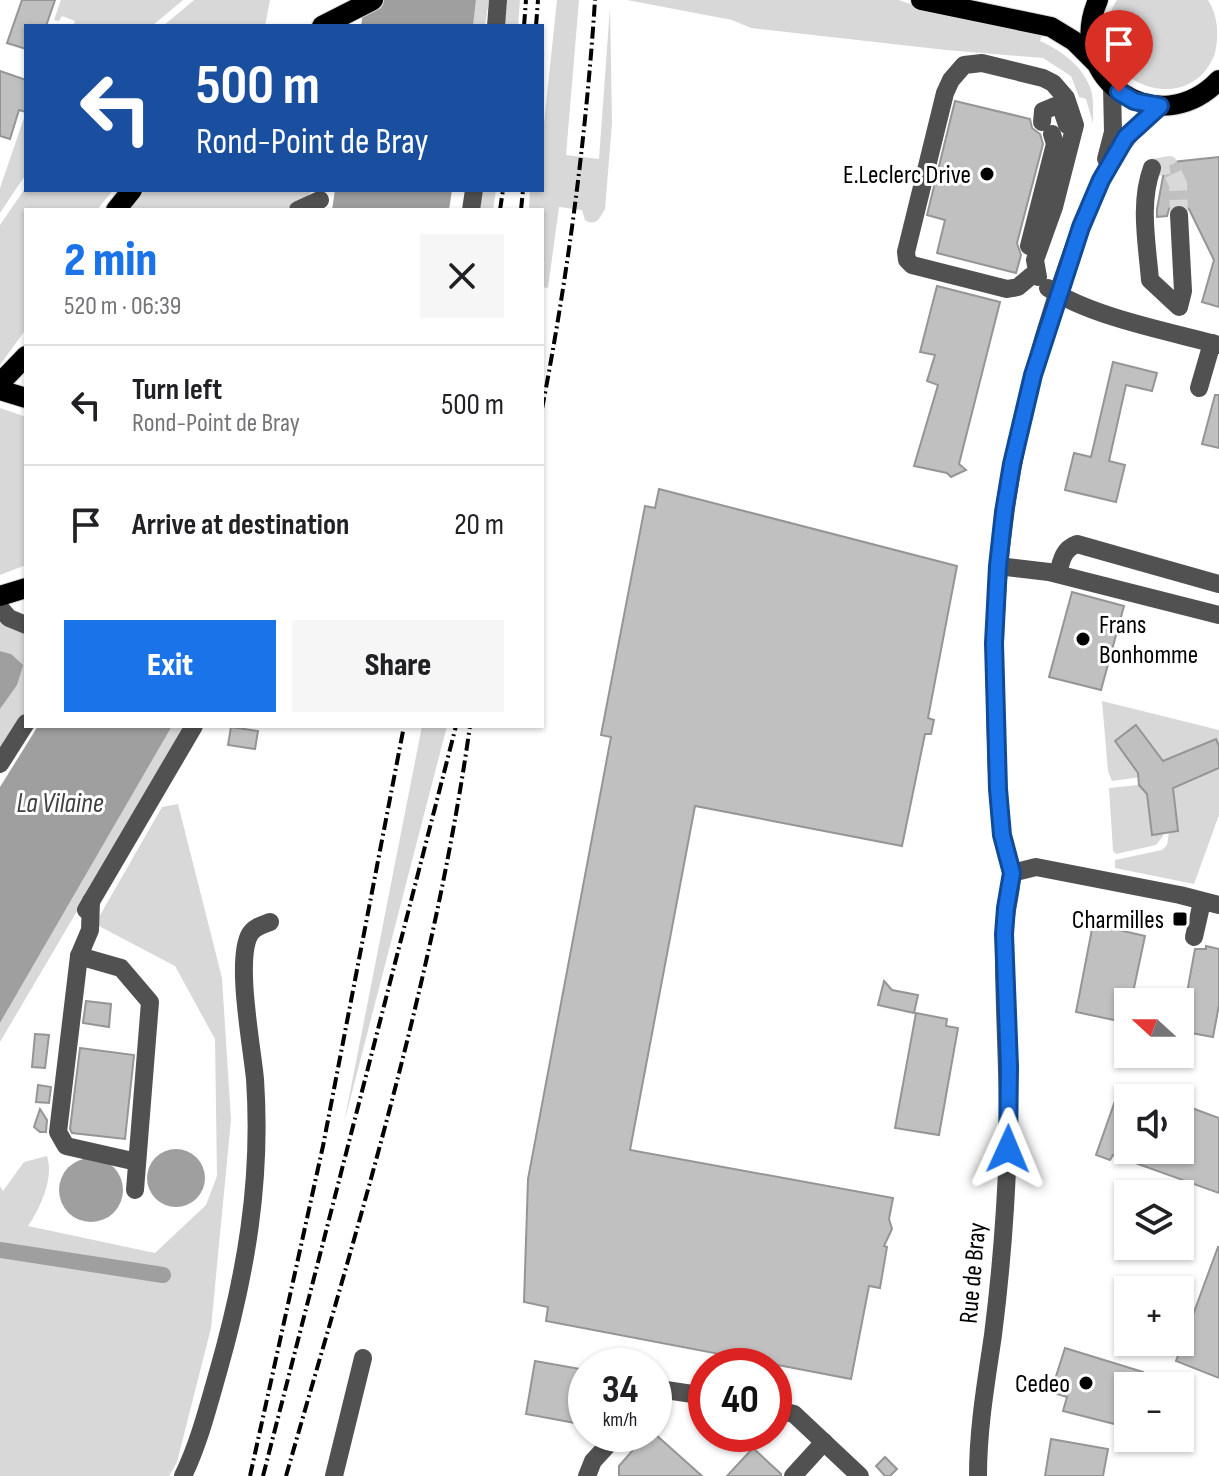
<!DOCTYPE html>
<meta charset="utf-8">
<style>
body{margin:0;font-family:"Sofia Sans Condensed",sans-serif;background:#f6f6f6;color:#202124;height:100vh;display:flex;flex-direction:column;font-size:30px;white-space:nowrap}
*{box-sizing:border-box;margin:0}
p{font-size:26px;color:#757577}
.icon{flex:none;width:44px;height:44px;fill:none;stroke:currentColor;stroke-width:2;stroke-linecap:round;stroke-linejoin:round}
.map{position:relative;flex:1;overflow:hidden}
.panel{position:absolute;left:24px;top:208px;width:520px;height:520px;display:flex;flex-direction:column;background:#fff;border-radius:0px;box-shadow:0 2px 6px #0004}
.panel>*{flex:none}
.banner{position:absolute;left:24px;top:24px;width:520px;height:168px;border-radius:0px;box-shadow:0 2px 6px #0004;background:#1a4fa0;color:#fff;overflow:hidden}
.needle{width:52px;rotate:291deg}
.controls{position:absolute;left:1114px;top:988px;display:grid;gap:16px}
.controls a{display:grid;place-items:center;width:80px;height:80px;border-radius:0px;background:#fff;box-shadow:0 2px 6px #0004;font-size:40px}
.speed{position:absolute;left:568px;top:1348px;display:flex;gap:16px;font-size:40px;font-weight:700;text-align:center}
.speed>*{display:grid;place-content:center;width:104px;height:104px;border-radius:50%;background:#fff;box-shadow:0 2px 6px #0004;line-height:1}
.speed small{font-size:20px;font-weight:400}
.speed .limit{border:12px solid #d22;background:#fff;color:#111}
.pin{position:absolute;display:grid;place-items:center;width:68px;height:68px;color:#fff;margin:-82px -34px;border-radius:50% 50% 50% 0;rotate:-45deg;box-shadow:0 0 8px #0007}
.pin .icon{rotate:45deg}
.me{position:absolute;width:88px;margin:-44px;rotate:1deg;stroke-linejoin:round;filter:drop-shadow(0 0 6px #0008)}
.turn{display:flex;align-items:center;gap:28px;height:168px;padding:0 40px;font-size:36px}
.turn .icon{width:104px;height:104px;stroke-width:2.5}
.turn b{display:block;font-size:56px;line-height:68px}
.round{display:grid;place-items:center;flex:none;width:84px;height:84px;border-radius:0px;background:#f6f6f6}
.overview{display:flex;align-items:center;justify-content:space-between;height:136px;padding:0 40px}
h1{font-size:48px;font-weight:800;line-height:60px;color:#1a73e8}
.action{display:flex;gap:16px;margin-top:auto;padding:16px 40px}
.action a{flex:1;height:92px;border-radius:0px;background:#1a73e8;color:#fff;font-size:32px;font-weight:800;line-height:92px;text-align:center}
.action a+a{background:#f6f6f6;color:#202124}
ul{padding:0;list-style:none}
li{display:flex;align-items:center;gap:24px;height:120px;padding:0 40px;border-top:2px solid #e0e0e0}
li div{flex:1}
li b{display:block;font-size:30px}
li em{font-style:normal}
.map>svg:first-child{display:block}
</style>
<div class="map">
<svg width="1219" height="1476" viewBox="0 0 1219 1476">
<rect width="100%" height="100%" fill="#fff"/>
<g fill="#d8d8d8">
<path d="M61,0h122l-31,26h-79l2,-5 -13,-5 -3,5 -5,-1z"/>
<path d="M194,0h76l-5,26h-102z"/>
<path d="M476,0h13l-4,26h-12z"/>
<path d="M507,0h13l-2,26h-14z"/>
<path d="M557,0h22l-13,155 33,4 11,-152 2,116 -7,86c-5,9 -9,18 -20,11l-3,-10 -23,-3 -11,81 -6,-1v-77h-13l1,-20h12v-48z"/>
<path d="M627,0h272l25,9 118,26 -2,6c21,9 44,26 51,49 3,10 2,23 2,33l-7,-24 -7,-2 -8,-21 -28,-18 -97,-8 -195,-22 -19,-8z"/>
<path d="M1117,0h91c10,16 11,34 7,53 -27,75 -145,21 -98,-53z"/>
<path d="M24,118h2v56l-26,39v-25z"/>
<path d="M26,187v3h87l-16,20h-71v119l-26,36v-140z"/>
<path d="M145,190h167l-8,12 -21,8h-154z"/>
<path d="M483,190h13l-3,20h-13z"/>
<path d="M0,408l26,9v148l-26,10z"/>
<path d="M0,616l26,13v82l-26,44v-46l5,-9 6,-46 -11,-3z"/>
<path d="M1102,701l117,29v16l-3,-7 -53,22 -28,-36 -20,16 26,36 -29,4 -4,-10z"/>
<path d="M172,726h14l-186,316v-19z"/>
<path d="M422,726h25l-103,397z"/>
<path d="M1219,768v47l-25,69 -79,-16v-8l47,-10 5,-5 2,-13 9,-1 -5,-43z"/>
<path d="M1139,785l8,3 16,48 -7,9 -40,9 -3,-3 -4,-63z"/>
<path d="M178,804l44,174 9,142 -20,208 -34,134 -8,14h-169v-290l3,5 21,-29 23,-6c7,22 -6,51 -19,70l127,27 51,-48 11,-29 -2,-137 -40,-73 -80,-42 67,-117z"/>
</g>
<g fill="#9f9f9f">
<path d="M365,0h111l-3,26h-112z"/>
<path d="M335,190h117l-3,20h-117z"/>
<path d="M0,651l11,3 12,11 -6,20 -17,24z"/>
<path d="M38,726h134l-172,297v-236z"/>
<circle cx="176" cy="1178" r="29"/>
<circle cx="91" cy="1190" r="32"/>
</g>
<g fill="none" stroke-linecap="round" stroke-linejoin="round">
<path stroke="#9f9f9f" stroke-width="16" d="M0,1250l163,25"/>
</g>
<g fill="#c0c0c0" stroke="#959595" stroke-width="2">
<path d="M22,0h33l-9,26h-20v23l-19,-6z"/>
<path d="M0,71l26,9v32l-7,-2 -9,29 -10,-3z"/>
<path d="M955,101l75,18 2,9 8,6 3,10 -26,99 4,12 -5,18 -79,-20 8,-33 -18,-5z"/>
<path d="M1219,157v150l-17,-5 12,-42 -25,-51 -11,-6 -9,6 -2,7 -10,1v-8l7,-38 -1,-8z"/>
<path d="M937,286l63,16 -41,162 7,6 -15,7 -4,-4 -33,-7 24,-81 -11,-4 8,-26 -15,-3z"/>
<path d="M1113,362l44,11 -5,18 -26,-6 -17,76 16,4 -9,37 -51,-12 9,-37 17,4z"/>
<path d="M1215,395h4v53l-17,-4z"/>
<path d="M659,489l298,77 -29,152 6,2 -3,14h-6l-23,112 -207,-40 -65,344 263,48 -4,21 3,10 -8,17 3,1 -7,41 -11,-2 -18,93 -305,-58 2,-14 -24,-5 4,-123 83,-442 -10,-2 44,-229 10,2z"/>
<path d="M1072,592l52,14 -23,84 -52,-13z"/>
<path d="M1136,725l27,36 53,-22 3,7v22l-46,20 5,43 -26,4 -5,-41 -8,-9 -1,-12 -23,-32z"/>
<path d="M231,727l27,4 -3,18 -27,-4z"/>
<path d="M1093,924l52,12 -14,66h-3v21l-52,-11z"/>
<path d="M1206,946l13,3v56l-6,32 -33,-6 15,-82h11z"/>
<path d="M884,981l8,9 26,5 -4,18 -36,-8z"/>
<path d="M86,1001l25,3 -2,23 -26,-4z"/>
<path d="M916,1013l31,6 -1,7 12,2 -19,107 -44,-7z"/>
<path d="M35,1034l14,1 -4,33 -13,-1z"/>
<path d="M80,1048l54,7 -9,84 -53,-6 -2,-4z"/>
<path d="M38,1085l13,2 -2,16 -13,-1z"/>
<path d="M1115,1101l13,4v45h52v-18l3,1 9,-25 27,10v75l-106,-38 -3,5 -14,-5z"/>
<path d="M40,1109l7,11 -1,12h-6l-6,-5z"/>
<path d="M1218,1247h1v131l-43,-17z"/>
<path d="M1065,1348l78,24 -4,14h-11l-2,41 -63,-16 4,-14 -16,-5z"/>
<path d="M535,1361l51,9v55l-60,-11z"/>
<path d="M647,1434h8l47,42h-83v-10z"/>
<path d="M1051,1439l57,10 -5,27h-58z"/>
<path d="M753,1448l28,26v2h-54z"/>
<path d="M885,1457l12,12 -7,7h-5l-9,-10z"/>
</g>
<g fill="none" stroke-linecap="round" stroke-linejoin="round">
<path stroke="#d9d9d9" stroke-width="18" stroke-dasharray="18 9" stroke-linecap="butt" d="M1152,168l17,-3 9,19 1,31"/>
<g stroke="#dbdbdb" stroke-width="22">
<g id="major">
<path d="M921,0l130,27 23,14 21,21"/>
<path d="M1098,0c-35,80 61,143 121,80"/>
<path d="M322,26l51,-26"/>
<path d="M116,210l16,-20"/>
<path d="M0,383l26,-27"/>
<path d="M0,390l26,8"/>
<path d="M0,596l26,-8"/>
</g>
</g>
<g stroke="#515151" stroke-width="18">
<path d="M496,26l2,-26"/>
<path d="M1042,122l1,-11 12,-5 7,4 5,15"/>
<path d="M1106,159l7,-27 -1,-46"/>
<path d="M1152,168c-13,35 -5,75 -2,112l29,27 4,-16 -4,-76"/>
<path d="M298,210l22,-10"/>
<path d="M471,210l3,-20"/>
<path d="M1029,246l26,-102 -3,-10"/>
<path d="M1031,276l-13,11 -11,2 -95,-24 -5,-5 -1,-8 39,-159 6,-13 13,-15 18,-2 61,15 10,5 13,15 9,27 -21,82 -19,53 3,17"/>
<path d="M1048,288c44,29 119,43 171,57"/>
<path d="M1199,388l13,-45"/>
<path d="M998,566l51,6 170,43"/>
<path d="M1058,574c3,-13 5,-25 19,-30l142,40"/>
<path d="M0,608l9,10 17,7"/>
<path d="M0,764l26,-41"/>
<path d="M1012,873l24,-6 144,28 39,10"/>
<path d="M91,901l-1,29 -11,26 -21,176 8,14 71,16"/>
<path d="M86,910l108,-184"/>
<path d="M1194,937l8,-35"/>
<path d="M79,956l42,12 29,34 -15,188"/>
<path d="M654,1395l5,-6 47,7"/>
<path d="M774,1409l20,5 66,62"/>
<path d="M183,1476c16,-33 25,-69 35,-104 28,-98 44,-191 37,-293 -3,-32 -20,-120 -5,-145 4,-7 12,-9 20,-12"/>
<path d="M334,1476l29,-118"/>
<path d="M587,1476l6,-15 25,-27"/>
<path d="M793,1476l31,-34"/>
<path d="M978,1476c0,-48 8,-93 15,-141 8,-63 13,-127 15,-191 1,-70 -5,-141 -4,-212 1,-19 7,-37 8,-56 0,-13 -8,-28 -10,-41 -6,-47 -6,-95 -7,-142 -4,-148 23,-291 73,-430 21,-57 41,-120 92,-157"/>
</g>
<use href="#major" stroke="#000" stroke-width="20"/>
<g stroke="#000" stroke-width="4" stroke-dasharray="12 4 2 4" stroke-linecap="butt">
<path d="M524,26l2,-26"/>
<path d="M536,26l2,-26"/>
<path d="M500,210l3,-20"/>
<path d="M521,210l2,-20"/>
<path d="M542,409c26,-135 44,-271 53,-409"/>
<path d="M250,1476l73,-330 81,-420"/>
<path d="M263,1476l193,-750"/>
<path d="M286,1476c71,-248 148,-495 184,-750"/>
</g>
</g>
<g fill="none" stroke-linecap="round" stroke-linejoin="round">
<g stroke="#114b97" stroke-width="20">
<path id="route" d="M1008,1149l1,-83 -5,-132 2,-26 6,-35 -10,-38 -4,-46 -4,-146 4,-77 6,-54 8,-48 21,-89 48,-148 20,-47 25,-43 34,-31 -26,-5 -15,-9"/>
</g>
<use href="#route" stroke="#1a73e8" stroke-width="14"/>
</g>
<g fill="#000" stroke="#fff" stroke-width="3">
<circle cx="987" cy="174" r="8"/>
<circle cx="1083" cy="639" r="8"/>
<rect x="1172" y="911" width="16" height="16" rx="4"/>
<circle cx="1086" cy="1383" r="8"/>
</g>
<g text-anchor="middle" stroke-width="6" stroke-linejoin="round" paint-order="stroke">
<g font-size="26" fill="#000" stroke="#fff" text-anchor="end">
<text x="971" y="183">E.Leclerc Drive</text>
<text x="1099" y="633" text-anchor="start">Frans<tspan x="1099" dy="30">Bonhomme</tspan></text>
<text x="1164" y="928">Charmilles</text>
<text x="1070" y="1392">Cedeo</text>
</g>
<g font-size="26" fill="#000" stroke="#fff">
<text transform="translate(972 1273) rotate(-85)" y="9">Rue de Bray</text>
</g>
<g font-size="28" font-style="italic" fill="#404040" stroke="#fff">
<text x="60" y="812">La Vilaine</text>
</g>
</g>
</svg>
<div class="controls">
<a><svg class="needle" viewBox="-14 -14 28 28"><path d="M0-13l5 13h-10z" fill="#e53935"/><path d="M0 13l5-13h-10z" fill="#757577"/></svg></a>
<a><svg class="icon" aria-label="sound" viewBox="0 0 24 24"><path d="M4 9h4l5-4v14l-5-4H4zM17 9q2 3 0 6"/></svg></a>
<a><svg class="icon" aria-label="layers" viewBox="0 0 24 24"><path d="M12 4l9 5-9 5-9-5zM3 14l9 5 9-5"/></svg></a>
<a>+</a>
<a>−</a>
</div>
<div class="speed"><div>34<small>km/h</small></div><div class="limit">40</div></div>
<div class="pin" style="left:1119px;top:92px;background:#d93025"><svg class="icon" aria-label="arrive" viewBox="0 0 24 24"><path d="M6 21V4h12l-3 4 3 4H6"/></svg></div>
<svg class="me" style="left:1008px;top:1149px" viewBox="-20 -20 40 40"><path d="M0-17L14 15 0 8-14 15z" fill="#1a73e8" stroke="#fff" stroke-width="4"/></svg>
<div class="banner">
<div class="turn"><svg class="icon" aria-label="left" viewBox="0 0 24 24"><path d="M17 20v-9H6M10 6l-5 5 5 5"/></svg><div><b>500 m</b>Rond-Point de Bray</div></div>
</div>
<section class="panel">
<div class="overview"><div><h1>2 min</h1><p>520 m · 06:39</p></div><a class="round"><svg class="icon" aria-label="close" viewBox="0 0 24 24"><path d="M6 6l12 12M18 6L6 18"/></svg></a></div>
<ul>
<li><svg class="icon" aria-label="left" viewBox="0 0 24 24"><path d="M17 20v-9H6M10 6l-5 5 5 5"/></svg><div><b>Turn left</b><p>Rond-Point de Bray</p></div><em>500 m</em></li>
<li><svg class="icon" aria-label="arrive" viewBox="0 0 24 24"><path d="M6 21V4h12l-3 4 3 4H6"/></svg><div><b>Arrive at destination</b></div><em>20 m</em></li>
</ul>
<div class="action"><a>Exit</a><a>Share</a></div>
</section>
</div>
